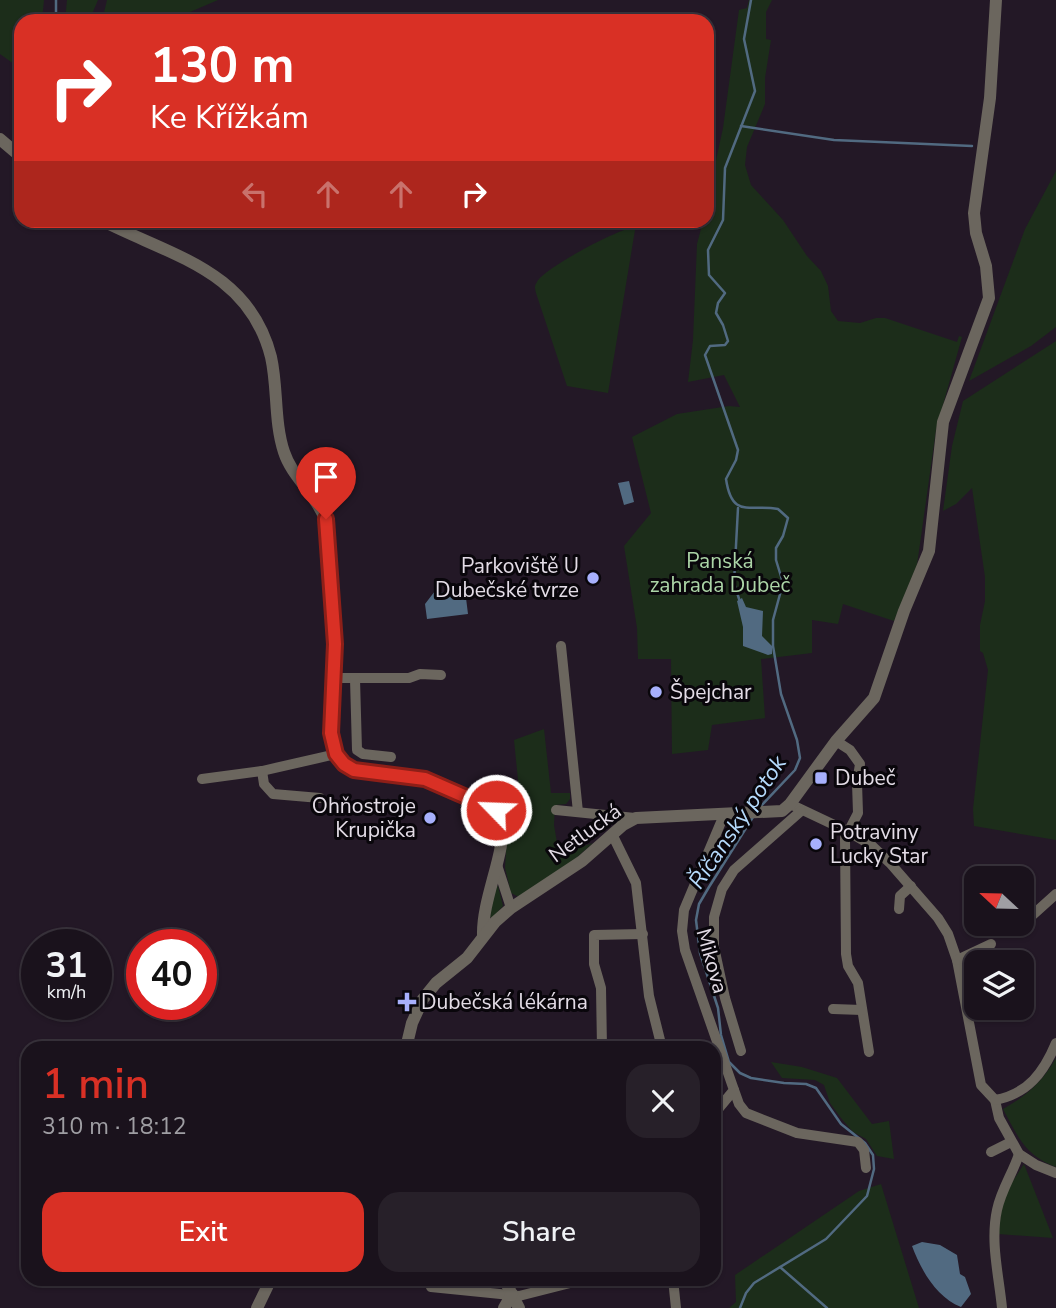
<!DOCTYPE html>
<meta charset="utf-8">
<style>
body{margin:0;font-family:"Nunito Sans",sans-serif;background:#272029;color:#f1f3f6;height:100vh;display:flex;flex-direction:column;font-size:26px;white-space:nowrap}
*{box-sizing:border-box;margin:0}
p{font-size:23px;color:#9f9ea3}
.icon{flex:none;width:38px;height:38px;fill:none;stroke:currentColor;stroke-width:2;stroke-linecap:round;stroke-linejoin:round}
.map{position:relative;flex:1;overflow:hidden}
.side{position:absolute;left:21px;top:1041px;width:700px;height:245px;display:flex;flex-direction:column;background:#1a121c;border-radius:21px;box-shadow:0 2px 5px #0004,0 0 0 2px #38323b}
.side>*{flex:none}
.hud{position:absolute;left:14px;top:14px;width:700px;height:214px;border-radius:21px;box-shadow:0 2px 5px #0004,0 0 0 2px #38323b;background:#d93025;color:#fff;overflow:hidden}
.needle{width:46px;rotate:292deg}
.tools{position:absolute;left:964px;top:866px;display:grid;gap:14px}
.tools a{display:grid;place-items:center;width:70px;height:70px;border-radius:14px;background:#1a121c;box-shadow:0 2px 5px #0004,0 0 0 2px #38323b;font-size:35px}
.speed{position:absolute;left:21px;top:929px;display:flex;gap:14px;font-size:35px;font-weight:700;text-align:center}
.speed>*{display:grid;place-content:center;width:91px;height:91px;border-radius:50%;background:#1a121c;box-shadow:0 2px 5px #0004,0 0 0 2px #38323b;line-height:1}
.speed small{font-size:18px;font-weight:400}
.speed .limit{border:10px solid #d22;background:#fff;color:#111}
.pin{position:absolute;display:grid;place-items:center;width:60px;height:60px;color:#fff;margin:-72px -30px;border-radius:50% 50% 50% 0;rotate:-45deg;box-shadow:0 0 7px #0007}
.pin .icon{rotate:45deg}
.me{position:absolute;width:77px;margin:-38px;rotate:294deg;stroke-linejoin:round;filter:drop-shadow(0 0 5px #0008)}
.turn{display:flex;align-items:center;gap:24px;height:147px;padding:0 21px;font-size:32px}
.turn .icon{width:91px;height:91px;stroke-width:2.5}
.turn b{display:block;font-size:49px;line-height:60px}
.lanes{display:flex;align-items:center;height:66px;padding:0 21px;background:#0003;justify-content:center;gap:35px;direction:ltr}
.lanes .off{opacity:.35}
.round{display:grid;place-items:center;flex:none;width:74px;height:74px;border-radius:21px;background:#272029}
.overview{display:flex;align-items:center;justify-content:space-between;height:119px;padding:0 21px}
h1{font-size:42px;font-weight:600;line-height:52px;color:#d93025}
.button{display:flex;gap:14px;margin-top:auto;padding:14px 21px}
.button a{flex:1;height:80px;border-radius:21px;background:#d93025;color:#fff;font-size:28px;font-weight:600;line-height:80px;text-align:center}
.button a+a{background:#272029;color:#f1f3f6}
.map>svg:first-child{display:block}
</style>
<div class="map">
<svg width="1056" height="1308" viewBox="0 0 1056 1308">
<rect width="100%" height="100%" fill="#231826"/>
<g fill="#1c2d1a">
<path d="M0,0h44l-2,21h-21v48l-21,-15z"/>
<path d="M67,0h31l-9,21h-24z"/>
<path d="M107,0h111l-49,21h-67z"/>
<path d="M749,0h23l-6,12v27l5,1 -6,38v26l-18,43 -2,18 6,20 32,35 24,36 14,15 7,15 3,25 7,10 22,2 16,-5h9l72,24 2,-6 3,1 -26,93 -19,135 -23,56 -51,-17 -5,20 -26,-4v33l-51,6 4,59 -53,7 -4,25 -36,4 -1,-95h-33l-1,-31 -13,-82 27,-33 -19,-76 45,-23 52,-8 11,1 -16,-32 -36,7 5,-42 4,-96 6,-23 4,-1v-19l16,-73 16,-118 8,-2z"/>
<path d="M1056,171v156l-25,19 -62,35 56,-152z"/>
<path d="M628,229l7,1 -27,163 -41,-7 -31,-93c-1,-5 -2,-7 1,-11 6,-13 76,-50 91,-53z"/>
<path d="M1056,341v499l-82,-14 -1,-17 15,-139 -5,-17 -3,-2v-26l5,-24v-24l-13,-89 -16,16 -13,7 9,-65 11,-45z"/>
<path d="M544,729l7,64h19v6l-4,5 -11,1 -1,20 5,29 34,-11 -27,24 -47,30 -8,-4 -6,-25 3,-50 -5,-8 -10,-8 27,-2 -6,-60z"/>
<path d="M498,886l5,20 -11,12 -2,-1 4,-30z"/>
<path d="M1056,1058v109c-31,-12 -38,-30 -53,-58 25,-14 39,-27 53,-51z"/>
<path d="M771,1062l31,5 35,11 35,46 17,-3 5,38 -17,-3 -11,-17 -13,-7 -12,-14 -11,-15 -6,-18 -9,-5 -33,-2z"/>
<path d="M1024,1164l29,74 -55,-4 5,-38z"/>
<path d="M881,1184l38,124h-190l7,-6 -1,-27 124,-84z"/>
</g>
<g fill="#516a81">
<path d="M629,481l5,21 -10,3 -6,-22z"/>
<path d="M465,590l3,24 -41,5 -2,-15 10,-13 11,2z"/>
<path d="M742,598l4,9 17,4 -1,25 10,10v8l-4,1 -25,-9v-19l-6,-26z"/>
<path d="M922,1242l18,3 17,10 3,19 5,3 6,17 -10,13c-25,-10 -40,-37 -49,-61z"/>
</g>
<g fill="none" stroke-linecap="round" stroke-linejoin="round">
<g stroke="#516a81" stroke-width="2.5">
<path d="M56,0v21"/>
<path d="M751,0l-7,39 11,52 -30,77 -2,52 -15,30 1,25 16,18 -7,10 -2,10 7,12 5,16 -3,4 -15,1 -5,9 33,95 -2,10 -10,19c6,40 23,25 52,30l10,9 -5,18 -7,12v12l7,23 -10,37v26l8,48 16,46 3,18 -5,12 -34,36"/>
<path d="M741,126l93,14 138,6"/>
<path d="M738,508l-4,75 6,19"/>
<path d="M780,1267l47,41"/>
<path d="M740,1308l6,-15 8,-10 72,-44 41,-43 7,-27 -1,-14 -8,-12 -24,-19 -25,-36 -10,-4 -22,-1 -33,-5 -11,-5 -11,-11 -8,-27 -3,-27 -18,-55 -4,-33 3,-16 10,-17 44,-70"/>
</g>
<g stroke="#6b665e" stroke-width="10">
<path d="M561,646l17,166"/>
<path d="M335,678h74l11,-4 21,1"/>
<path d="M355,679l2,71 6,4 28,3"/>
<path d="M836,741l14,9 10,14 -3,19 1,30 -13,25 1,116 2,12 10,17 11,69"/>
<path d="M262,771l2,13 9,10 47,4"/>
<path d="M202,779l60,-8 74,-17"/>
<path d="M790,804l57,27 24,14 19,18 48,55 10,16 9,26 24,125 14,15 4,18 20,36 17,11 20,8"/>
<path d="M556,810l79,8"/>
<path d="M612,834l24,49 13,113 13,52"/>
<path d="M497,865l14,43"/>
<path d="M899,909l1,-13 11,-10"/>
<path d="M1016,930l40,-36"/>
<path d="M957,960l34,-16"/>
<path d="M833,1009l29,1"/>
<path d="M602,1048l-1,-60 -7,-24v-29l49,-1"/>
<path d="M741,1051l-16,-53 -11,-51v-30l8,-28 12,-19 67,-59"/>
<path d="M734,1090l5,14 7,9 51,20 61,9 6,8 2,18"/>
<path d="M995,1100c33,-6 49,-28 61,-57"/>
<path d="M714,1114l20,-24 -49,-140 -3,-19 2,-21 40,-95"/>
<path d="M991,1152l20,-10"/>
<path d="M350,1279l24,4"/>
<path d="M673,1279l3,29"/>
<path d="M431,1287l88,9 67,-17"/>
<path d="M1002,1308c-3,-32 -12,-66 -5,-98 4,-20 16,-37 22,-56"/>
</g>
<g stroke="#6b665e" stroke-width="12">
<path d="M0,139l21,18"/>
<path d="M101,220c70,36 148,50 170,137 7,31 3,65 13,95 8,25 32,42 41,67l10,133 -3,81 4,21 8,10 10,6 71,9 67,27c5,4 9,6 10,13 5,32 -20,79 -19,116"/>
<path d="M406,1048l6,-25 11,-24 13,-16 31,-25 28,-36 16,-14 71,-47 41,-36 13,-7 146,-7 8,-7 46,-63 38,-43 30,-87 25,-60 14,-129 46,-124 -3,-32 -10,-33 -2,-20 16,-115 6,-98"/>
<path d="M504,1279l15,29"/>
<path d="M257,1308l14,-29"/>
<path d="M504,1308l8,-14"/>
</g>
</g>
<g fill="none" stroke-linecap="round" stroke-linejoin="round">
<g stroke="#8d1f18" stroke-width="18">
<path id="route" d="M326,519l9,125 -4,89 5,21 8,10 10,6 71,9 71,31"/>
</g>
<use href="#route" stroke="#d93025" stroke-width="12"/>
</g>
<g fill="#a7b0fc" stroke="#09060b" stroke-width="2.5">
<circle cx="593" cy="578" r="7"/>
<circle cx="656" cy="692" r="7"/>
<rect x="814" y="771" width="14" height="14" rx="3.5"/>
<circle cx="430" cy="818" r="7"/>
<circle cx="816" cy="844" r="7"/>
<path d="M403.5 991.5h7v7h7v7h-7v7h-7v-7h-7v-7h7z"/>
</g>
<g text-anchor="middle" stroke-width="6" stroke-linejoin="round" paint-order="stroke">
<g font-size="21" fill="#acd5a7" stroke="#09060b">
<text x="720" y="568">Panská<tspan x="720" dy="24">zahrada Dubeč</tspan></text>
</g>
<g font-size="21" fill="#e3dce6" stroke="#09060b" text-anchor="start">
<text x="579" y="573" text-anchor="end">Parkoviště U<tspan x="579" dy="24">Dubečské tvrze</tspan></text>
<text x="670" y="699">Špejchar</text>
<text x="835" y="785">Dubeč</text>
<text x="416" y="813" text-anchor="end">Ohňostroje<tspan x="416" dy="24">Krupička</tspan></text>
<text x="830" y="839">Potraviny<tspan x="830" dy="24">Lucky Star</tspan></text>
<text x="421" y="1009">Dubečská lékárna</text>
</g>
<g font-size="21" fill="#e3dce6" stroke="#09060b">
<text transform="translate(585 833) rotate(-36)" y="7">Netlucká</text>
<text transform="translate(712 961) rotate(74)" y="7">Mikova</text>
</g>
<g font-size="23" font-style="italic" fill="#b5dafc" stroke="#09060b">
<text transform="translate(737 822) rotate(-56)" y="8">Říčanský potok</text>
</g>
</g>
</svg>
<div class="tools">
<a><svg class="needle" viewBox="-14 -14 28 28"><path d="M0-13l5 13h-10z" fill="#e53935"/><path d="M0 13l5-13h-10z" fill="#9f9ea3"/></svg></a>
<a><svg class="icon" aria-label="layers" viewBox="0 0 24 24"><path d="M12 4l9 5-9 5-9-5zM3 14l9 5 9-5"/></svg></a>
</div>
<div class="speed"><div>31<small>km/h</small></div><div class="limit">40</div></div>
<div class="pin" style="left:326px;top:519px;background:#d93025"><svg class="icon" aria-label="arrive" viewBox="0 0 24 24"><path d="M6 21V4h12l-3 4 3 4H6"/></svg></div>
<svg class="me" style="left:496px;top:810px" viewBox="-20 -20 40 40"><circle r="17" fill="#d93025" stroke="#fff" stroke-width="3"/><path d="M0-11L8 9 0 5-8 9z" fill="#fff"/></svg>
<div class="hud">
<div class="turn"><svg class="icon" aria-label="right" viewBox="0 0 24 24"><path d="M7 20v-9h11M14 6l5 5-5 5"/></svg><div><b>130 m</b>Ke Křížkám</div></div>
<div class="lanes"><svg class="icon off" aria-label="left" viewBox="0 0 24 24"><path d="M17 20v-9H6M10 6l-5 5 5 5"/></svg><svg class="icon off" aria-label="ahead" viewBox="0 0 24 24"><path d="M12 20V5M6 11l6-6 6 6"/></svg><svg class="icon off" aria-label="ahead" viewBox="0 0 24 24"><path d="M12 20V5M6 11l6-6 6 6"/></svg><svg class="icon" aria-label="right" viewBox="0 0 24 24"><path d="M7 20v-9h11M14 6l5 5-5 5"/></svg></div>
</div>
<section class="side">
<div class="overview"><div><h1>1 min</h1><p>310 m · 18:12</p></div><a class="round"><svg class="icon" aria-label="close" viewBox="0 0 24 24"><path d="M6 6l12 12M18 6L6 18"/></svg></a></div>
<div class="button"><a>Exit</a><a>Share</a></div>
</section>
</div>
